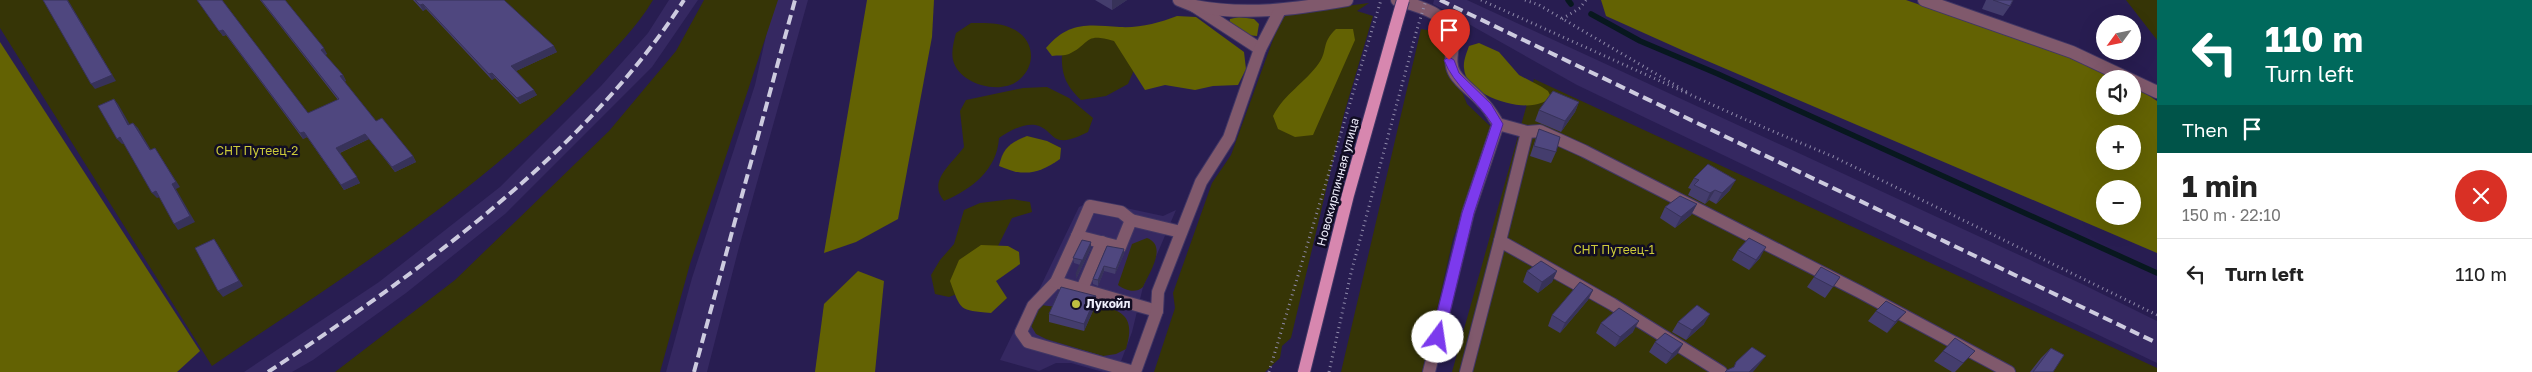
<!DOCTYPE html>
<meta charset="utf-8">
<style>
body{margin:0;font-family:"Golos Text",sans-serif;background:#f6f6f6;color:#222;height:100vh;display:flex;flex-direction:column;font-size:19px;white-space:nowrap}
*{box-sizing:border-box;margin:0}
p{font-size:16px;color:#767676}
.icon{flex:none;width:28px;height:28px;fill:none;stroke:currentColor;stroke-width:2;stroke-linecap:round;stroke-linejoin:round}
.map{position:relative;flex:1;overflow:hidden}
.sheet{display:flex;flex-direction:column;background:#fff;width:375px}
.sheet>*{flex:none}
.guide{background:#00695c;color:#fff;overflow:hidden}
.needle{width:32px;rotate:237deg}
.tools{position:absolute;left:2096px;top:15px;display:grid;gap:10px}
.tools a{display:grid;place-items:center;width:45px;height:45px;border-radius:50%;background:#fff;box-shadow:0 5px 20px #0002;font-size:25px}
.pin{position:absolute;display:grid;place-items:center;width:42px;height:42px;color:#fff;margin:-51px -21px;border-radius:50% 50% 50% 0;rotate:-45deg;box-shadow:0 0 5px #0007}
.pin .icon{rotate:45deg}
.me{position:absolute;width:55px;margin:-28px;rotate:14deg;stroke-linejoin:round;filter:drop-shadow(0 0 4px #0008)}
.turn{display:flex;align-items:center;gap:18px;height:105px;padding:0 25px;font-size:22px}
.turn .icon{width:65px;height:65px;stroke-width:2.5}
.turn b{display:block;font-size:35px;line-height:42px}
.then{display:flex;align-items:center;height:48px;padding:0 25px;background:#0003;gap:10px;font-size:19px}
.round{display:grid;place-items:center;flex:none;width:52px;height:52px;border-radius:26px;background:#f6f6f6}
.head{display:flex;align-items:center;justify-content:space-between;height:85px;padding:0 25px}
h1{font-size:30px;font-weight:700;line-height:38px}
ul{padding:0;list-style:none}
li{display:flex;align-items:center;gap:15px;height:70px;padding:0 25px;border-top:1px solid #e0e0e0}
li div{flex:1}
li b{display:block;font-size:19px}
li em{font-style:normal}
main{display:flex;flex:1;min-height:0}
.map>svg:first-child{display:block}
</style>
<main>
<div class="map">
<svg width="2157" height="372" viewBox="0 0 2157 372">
<rect width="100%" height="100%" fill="#281d51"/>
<g fill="#352861">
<path d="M669,0h29l-46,67 -147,147 -99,79 -93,67 -21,12h-48l135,-90 121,-95 101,-101 47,-53z"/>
<path d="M774,0h34l-69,247 -32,125h-41l26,-94 63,-193z"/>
<path d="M1434,0h33l615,284 75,37v42l-580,-278 -144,-81z"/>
<path d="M1090,202h8l65,14 13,-6 -33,77 -11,45 -15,40h-14l-32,-9h-15l-17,8 -39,-11 16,-33 6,-2 57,-118z"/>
</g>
<g fill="#363506">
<path d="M0,0h653c-16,27 -39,49 -60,73 -110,118 -249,203 -381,293l-212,-338z"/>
<path d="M704,0h74l-88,264 -30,108h-325l120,-92 154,-149 67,-80z"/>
<path d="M2126,0h31v40z"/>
<path d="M1369,3l-12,8 16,5 -29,98 -53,224 -9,8 -2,12 -15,14h-111l21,-64 -2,-15 39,-110 19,-28 48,-132 7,-8 14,-3z"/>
<path d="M971,23c14,0 29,-1 42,6 21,10 24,35 7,50 -18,17 -61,6 -67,-19 -2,-9 1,-19 3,-27z"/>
<path d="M1421,29l29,5 10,52 7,18 23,22v9l-37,104 -30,133h-82z"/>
<path d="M1085,34l33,4 16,32 -6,14 -22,12 -25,4c-15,-14 -20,-26 -19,-46z"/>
<path d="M1534,79l623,289v4h-705z"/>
<path d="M1047,87l22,11 24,20 -5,14c-9,4 -23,12 -33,6 -5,-4 -10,-10 -16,-12 -12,-5 -30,5 -40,12 -2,32 -27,51 -55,63 -17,-20 8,-37 20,-54l-4,-36 6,-11 57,-12z"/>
<path d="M1012,199l18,3 2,10 -20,6 -14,28 -36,46 -13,5 -14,-3 -4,-19 9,-15 14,-16 10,-34 16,-7z"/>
<path d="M1147,238c21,8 2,35 -4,49 -8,7 -18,3 -25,-2l14,-41z"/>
<path d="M1042,305c31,7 104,-16 84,44l-10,5 -13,2 -57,-17 -10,-5 -6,-10 5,-13z"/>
</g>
<g fill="#636203" fill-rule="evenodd">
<path d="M867,0h67l-2,37 -34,182 -42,23 -32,11z"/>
<path d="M1601,0h305l204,71 12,8h-17v27h27l1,-21 24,16v152l-473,-202 -78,-35zM2105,134h27v27h-27zM2105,189h27v27h-27z"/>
<path d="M1177,16l19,1 48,35 2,17 -8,16 -25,1 -18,4 -30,-5 -20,5 -31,-49c-31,-9 -23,3 -45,13 -4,2 -12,1 -17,2l-6,-8c23,-27 42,-23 74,-21 20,1 39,-4 57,-11z"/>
<path d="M1239,17l15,2 5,5 -2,12 -10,-1 -18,-11 1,-5z"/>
<path d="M1336,29h17l2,11 -42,95 -18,2 -17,-8 -5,-13c11,-22 33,-34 46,-53 9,-13 2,-20 17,-34z"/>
<path d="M0,42l200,309 -23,21h-177z"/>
<path d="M1479,43l20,9 20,23 23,12 6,4 3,6c-3,2 -6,5 -10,6 -21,9 -76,-8 -77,-35 -1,-7 3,-16 5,-22z"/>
<path d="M1027,136l20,5 14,7 -1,11c-22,15 -36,18 -61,7 4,-18 11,-23 28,-30z"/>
<path d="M981,245l27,1 11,6 1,12 -24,17 11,17 -16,15c-32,-3 -30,-2 -41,-32l9,-21z"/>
<path d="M858,271l26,10 -9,91h-60l9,-68z"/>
</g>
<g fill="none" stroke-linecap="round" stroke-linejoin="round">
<g stroke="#08181f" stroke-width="5.5">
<path d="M1568,0l3,4"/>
<path d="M1591,14l49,27 78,33 439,199"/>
</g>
<g stroke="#403665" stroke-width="14">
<g id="minor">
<path d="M1179,0l15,6 66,43"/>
<path d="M1397,0c22,6 58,15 56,44 -1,11 -4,20 2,30 7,11 19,18 27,28 7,6 11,14 16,22l-30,89 -39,159"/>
<path d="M1924,0l148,52 85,40"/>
<path d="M1194,6c52,10 101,3 153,-6"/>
<path d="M1498,124l29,8"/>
<path d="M1077,236l13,-30 31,6 10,8"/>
<path d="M1056,282l-23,24 -12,26 7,10 106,30"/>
<path d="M1082,289l20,-47"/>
<path d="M1157,311l-101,-29 21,-46 43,11 11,-27 50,12"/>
<path d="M1135,372l22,-61 1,-19 43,-110 28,-44 31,-89 19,-37"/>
<path d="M1466,372l34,-131"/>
<path d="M1721,372l-109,-68 -112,-63 27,-109 13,-1 44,20 276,141 149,80"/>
</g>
</g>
<g stroke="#403665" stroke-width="14">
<path id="major" d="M1304,372l44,-177 47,-167"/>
</g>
<g stroke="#8f8aaa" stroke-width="3" stroke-dasharray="1 4" stroke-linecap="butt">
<path d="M1481,0l263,119 90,38 323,158"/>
<path d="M1525,0l14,5 148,87"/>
<path d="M1562,19l18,-11 6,-8"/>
<path d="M1269,372l112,-372"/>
<path d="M1329,372l22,-99 65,-240"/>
</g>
<use href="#minor" stroke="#80596c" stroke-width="12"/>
<use href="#major" stroke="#d787af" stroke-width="12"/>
<g stroke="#cdcbdf" stroke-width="4" stroke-dasharray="10 5" stroke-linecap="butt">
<path d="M1440,0l717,343"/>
<path d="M268,372c148,-97 320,-222 416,-372"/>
<path d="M694,372l101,-372"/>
</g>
<g stroke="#403665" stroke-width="14" stroke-linecap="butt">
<path id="major-bridge" d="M1395,28l8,-28"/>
</g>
<path stroke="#8f8aaa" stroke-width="3" stroke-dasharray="1 4" stroke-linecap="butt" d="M1416,33l10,-33"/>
<use href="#major-bridge" stroke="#d787af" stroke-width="12"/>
</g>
<g fill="#443d6d">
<path d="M197,0l111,113 30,-13 -78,-100h25l42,54 -2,1 18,20 3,6 -2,1 32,39 37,35 3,6 -21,10 -26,-33 -29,14 20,30 -16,7 -37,-53 -4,2 -77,-104 -3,1z"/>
<path d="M413,0h91l53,52 -41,19 21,24 -17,9 -25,-26 -3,2 -66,-71 -3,2z"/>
<path d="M1095,0h32l-15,10z"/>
<path d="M1986,0h27l-3,6 -7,10 -21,-7z"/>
<path d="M1579,102l-4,10 -14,20 -26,-11 4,-11z"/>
<path d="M1539,129l17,23 -5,11 -21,-7z"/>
<path d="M1694,178l36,12 -14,14 -7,-4 -4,4 -17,-9 3,-6 -3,-1z"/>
<path d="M1697,204l-6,11 -16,13 -15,-10 5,-11z"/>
<path d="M1091,242v6l-15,31 4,-14 -6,-2 -1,-5z"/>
<path d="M1107,246l17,8 -9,20 -11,-3 -6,15 -5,-2v-5z"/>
<path d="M1738,250l22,8 -11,12 -17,-10z"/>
<path d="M1527,271h30l-5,11 -14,11 -15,-11z"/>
<path d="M1814,277h26l-15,21 -18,-11z"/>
<path d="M1593,290l-5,10 -28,33 -12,-7 4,-11z"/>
<path d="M1096,296v8l-12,27 -35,-9v-8z"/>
<path d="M1876,311l21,11 -10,11 -19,-12z"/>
<path d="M1678,322l26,2 -18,16 -14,-8z"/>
<path d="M1601,323l32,9 -18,15 -19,-14z"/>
<path d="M1655,342l28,2 -6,10 -11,10 -17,-12z"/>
<path d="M2051,348l2,24h-23l11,-14z"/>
<path d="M1943,351h32l-20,21h-3l-18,-11z"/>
</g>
<g fill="#373259">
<path d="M67,0h1l48,81 -21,8 -4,-5z"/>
<path d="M1112,0h15l-15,10z"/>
<path d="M423,4l3,5 -3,2 -3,-6z"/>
<path d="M223,30l3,5 -3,1 -4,-5z"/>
<path d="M554,46l3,6 -43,20 -3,-6z"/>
<path d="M324,48l3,6 -3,1 -3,-5z"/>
<path d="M492,73l3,5 -3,2 -3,-6z"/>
<path d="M343,75l3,6 -3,1 -3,-6z"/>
<path d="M534,90l3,5 -17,9 -3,-6z"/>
<path d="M114,99l4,5 15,26 -5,-5z"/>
<path d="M1579,102l-4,10 -14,20 4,-11z"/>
<path d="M133,123l5,5 16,27 -4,-5z"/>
<path d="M304,132l3,5 -4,2 -3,-6z"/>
<path d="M365,134l4,5 -30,14 -3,-5z"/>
<path d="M120,137l5,6 -3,1 -5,-5z"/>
<path d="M155,148l25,39 -4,2 19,33 -17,8 -4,-6 -2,-40z"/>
<path d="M413,156l3,6 -21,10 -3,-5z"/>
<path d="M357,177l3,6 -16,7 -3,-5z"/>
<path d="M1736,180l-6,10 -14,14 6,-11z"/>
<path d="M1715,190l-6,10 -4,4 5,-11z"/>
<path d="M156,191l4,6 -3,1 -5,-5z"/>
<path d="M1697,204l-6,11 -16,13 6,-11z"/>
<path d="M214,239l4,6 25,41 -20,11 -5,-6z"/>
<path d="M1091,242v6l-15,31v-5z"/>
<path d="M1766,247l-6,11 -11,12 7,-10z"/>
<path d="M1124,249v5l-9,20 1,-5z"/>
<path d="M1104,266v5l-6,15v-6z"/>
<path d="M1557,271l-5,11 -14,11 4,-11z"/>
<path d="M1593,290l-5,10 -28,33 5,-10z"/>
<path d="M1096,296v8l-12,27v-7z"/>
<path d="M1906,312l-9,10 -10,11 8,-11z"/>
<path d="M1710,314l-6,10 -18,16 6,-10z"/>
<path d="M1639,321l-6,11 -18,15 5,-10z"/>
<path d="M1683,344l-6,10 -11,10 6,-10z"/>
<path d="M1766,356l-8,10 -5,6h-4z"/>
</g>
<g fill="#4f477f" stroke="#373259">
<path d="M43,0h24l45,75 -21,9z"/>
<path d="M197,0h25l86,113 31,-14 -78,-99h24l39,48 -3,2 22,25 -3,1 36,45 6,-3 31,38 -21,11 -27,-33 -29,14 21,29 -16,8 -37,-53 -4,1 -77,-103 -4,1z"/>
<path d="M415,0h89l50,46 -43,20 23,24 -17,8 -25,-25 -3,1 -66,-70 -3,1z"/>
<path d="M1993,0h20l-3,6z"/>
<path d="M1553,91l26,11 -14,19 -26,-11z"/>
<path d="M114,99l14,26 5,-2 17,27 5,-2 21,34 -4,2 18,32 -16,8 -18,-33 -4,2 -32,-56 -3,2 -19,-33z"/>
<path d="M1539,129l21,8 -4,15 -22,-6z"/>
<path d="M1708,164l28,16 -14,13 -7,-3 -5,3 -16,-8 5,-5 -5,-2z"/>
<path d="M1680,196l17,8 -16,13 -16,-10z"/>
<path d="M1749,238l17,9 -10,13 -18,-10z"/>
<path d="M214,239l25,42 -21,10 -23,-43z"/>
<path d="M1082,240l9,2 -15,32 6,-14 -9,-2z"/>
<path d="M1107,246l17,3 -8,20 -12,-3 -6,14 -5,-1z"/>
<path d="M1541,261l16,10 -15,11 -15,-11z"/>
<path d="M1821,267l19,10 -7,10 -19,-10z"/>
<path d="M1580,282l13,8 -28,33 -13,-8z"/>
<path d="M1061,287l35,9 -12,28 -35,-10z"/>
<path d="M1886,301l20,11 -11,10 -19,-11z"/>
<path d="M1697,305l13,9 -18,16 -14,-8z"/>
<path d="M1619,308l20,13 -19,16 -19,-14z"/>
<path d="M1665,333l18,11 -11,10 -17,-12z"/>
<path d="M1955,338l20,13 -12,12 -20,-12z"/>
<path d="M1752,347l14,9 -17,16h-24l2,-2 7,-3 2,-5z"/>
<path d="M2051,348l13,7 -11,17h-20z"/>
</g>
<path fill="#7c3aed" stroke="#51269a" d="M1449,57l5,3 5,13 32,31 12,20 -29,89 -30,124 -6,5 -7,-5 31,-124 30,-89c-14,-23 -38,-38 -48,-64z"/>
<circle fill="#bfbe41" stroke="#110d23" stroke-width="2" cx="1076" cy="304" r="5"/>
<g text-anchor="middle" stroke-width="5" stroke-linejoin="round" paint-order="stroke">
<g font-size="12" fill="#cdcb3a" stroke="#110d23">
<text x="257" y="155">СНТ Путеец-2</text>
<text x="1614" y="254">СНТ Путеец-1</text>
</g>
<g font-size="12" fill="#eeedfb" stroke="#110d23">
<text transform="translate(1338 182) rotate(-75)" y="4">Новокирпичная улица</text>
</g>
<g font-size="12" font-weight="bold" fill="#eeedfb" stroke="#110d23" text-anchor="start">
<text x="1086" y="308">Лукойл</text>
</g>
</g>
</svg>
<div class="tools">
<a><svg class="needle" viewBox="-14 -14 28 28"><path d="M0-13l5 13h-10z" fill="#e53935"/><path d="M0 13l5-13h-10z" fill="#767676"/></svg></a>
<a><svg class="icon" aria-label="sound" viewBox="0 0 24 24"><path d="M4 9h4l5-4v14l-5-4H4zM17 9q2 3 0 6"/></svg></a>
<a>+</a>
<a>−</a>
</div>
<div class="pin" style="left:1449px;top:60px;background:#d93025"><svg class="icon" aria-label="arrive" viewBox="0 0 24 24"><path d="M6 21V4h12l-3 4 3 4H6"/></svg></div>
<svg class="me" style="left:1438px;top:337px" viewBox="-20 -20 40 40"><circle r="19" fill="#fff"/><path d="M0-13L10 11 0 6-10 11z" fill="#7c3aed"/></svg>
</div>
<section class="sheet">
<div class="guide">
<div class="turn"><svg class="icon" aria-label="left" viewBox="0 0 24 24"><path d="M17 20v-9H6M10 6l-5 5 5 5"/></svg><div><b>110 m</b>Turn left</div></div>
<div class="then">Then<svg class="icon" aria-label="arrive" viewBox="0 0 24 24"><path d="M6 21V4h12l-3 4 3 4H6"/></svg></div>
</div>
<div class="head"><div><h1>1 min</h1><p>150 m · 22:10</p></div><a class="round" style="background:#d93025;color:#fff"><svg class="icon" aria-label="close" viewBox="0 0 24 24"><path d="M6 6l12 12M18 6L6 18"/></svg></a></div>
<ul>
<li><svg class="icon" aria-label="left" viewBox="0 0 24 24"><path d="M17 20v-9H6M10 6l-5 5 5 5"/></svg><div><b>Turn left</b></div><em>110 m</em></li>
</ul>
</section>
</main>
